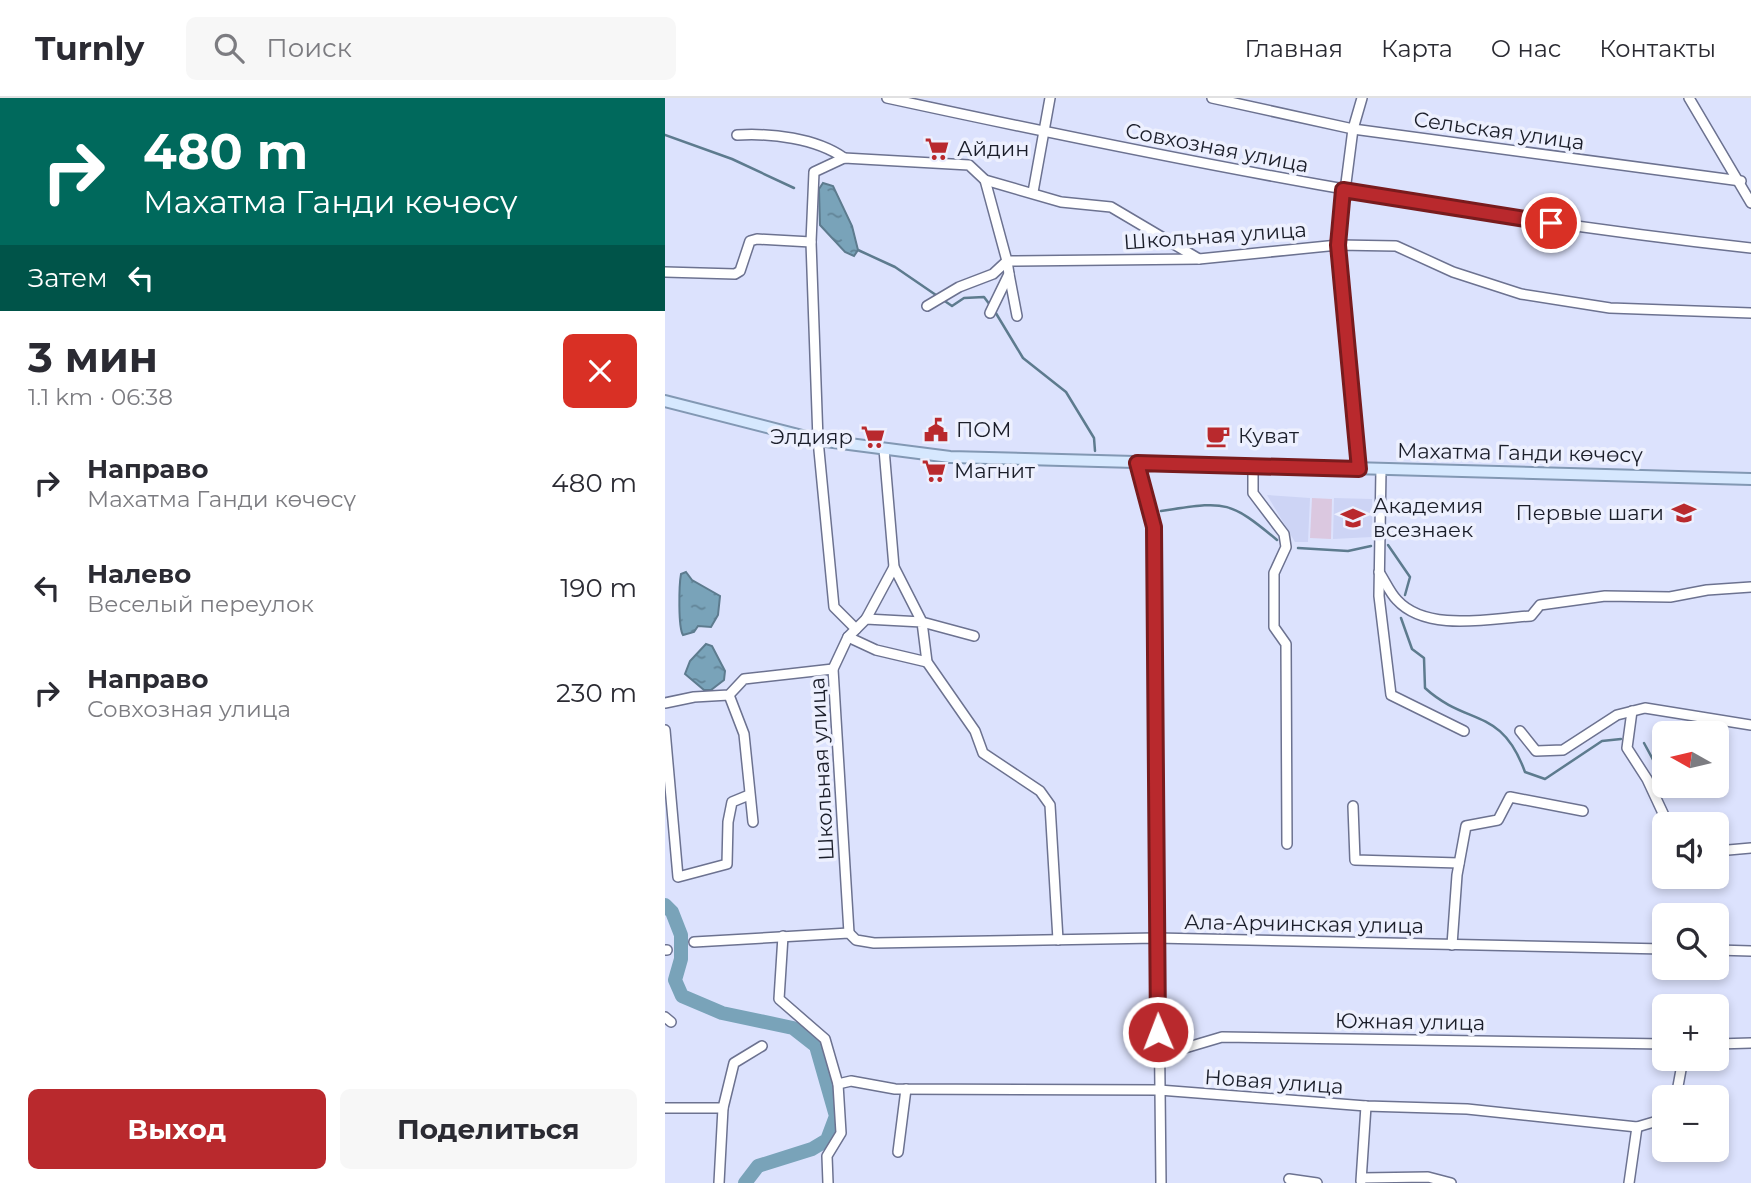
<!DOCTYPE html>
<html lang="ru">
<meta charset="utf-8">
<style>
body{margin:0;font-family:Montserrat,sans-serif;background:#f7f7f7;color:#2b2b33;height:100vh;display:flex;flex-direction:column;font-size:26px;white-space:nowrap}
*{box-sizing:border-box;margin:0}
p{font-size:23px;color:#7c7c81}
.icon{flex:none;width:38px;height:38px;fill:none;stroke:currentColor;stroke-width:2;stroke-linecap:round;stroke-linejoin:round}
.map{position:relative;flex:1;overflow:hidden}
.sheet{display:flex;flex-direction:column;background:#fff;width:665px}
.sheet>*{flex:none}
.guide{background:#00695c;color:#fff;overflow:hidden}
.needle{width:46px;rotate:278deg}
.tools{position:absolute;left:987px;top:623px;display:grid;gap:14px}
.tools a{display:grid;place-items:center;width:77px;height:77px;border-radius:10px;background:#fff;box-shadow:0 4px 10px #0003;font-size:35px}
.pin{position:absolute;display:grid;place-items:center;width:60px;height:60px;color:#fff;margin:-30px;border:4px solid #fff;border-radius:50%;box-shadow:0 2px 7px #0007}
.me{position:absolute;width:77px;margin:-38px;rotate:359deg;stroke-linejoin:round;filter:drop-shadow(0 0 5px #0008)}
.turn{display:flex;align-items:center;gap:24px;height:147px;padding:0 28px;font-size:32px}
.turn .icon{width:91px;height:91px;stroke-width:2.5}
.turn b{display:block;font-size:49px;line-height:60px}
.then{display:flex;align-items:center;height:66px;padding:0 28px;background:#0003;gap:14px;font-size:26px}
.round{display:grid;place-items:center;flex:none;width:74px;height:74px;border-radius:10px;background:#f7f7f7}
.headline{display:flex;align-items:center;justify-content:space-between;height:119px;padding:0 28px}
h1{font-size:42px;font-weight:700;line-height:52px}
.action{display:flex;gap:14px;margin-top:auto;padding:14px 28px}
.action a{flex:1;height:80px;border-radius:10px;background:#b9292d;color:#fff;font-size:28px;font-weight:700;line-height:80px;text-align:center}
.action a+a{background:#f7f7f7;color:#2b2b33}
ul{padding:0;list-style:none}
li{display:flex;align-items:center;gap:21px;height:105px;padding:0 28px}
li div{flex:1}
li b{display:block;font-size:26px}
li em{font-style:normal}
header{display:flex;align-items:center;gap:42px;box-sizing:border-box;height:98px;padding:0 35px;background:#fff;border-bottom:2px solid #e1e1e2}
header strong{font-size:33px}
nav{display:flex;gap:38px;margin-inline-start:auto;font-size:24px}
.search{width:490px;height:63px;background:#f7f7f7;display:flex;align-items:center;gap:18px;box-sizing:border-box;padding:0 24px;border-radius:10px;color:#7c7c81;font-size:26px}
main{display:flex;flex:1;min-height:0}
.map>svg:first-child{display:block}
</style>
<header>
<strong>Turnly</strong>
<div class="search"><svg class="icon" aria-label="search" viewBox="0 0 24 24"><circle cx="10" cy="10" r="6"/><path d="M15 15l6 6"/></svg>Поиск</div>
<nav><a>Главная</a><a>Карта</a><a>О нас</a><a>Контакты</a></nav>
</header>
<main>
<section class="sheet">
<div class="guide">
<div class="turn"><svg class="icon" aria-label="right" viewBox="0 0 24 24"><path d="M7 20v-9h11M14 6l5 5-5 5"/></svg><div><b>480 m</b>Махатма Ганди көчөсү</div></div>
<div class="then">Затем<svg class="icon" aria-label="left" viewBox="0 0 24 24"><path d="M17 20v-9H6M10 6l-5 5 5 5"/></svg></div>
</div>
<div class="headline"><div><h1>3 мин</h1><p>1.1 km · 06:38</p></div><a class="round" style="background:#d93025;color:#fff"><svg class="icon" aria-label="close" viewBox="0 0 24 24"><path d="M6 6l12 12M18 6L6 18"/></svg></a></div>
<ul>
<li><svg class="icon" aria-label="right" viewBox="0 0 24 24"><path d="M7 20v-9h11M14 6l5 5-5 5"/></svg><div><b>Направо</b><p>Махатма Ганди көчөсү</p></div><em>480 m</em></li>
<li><svg class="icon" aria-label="left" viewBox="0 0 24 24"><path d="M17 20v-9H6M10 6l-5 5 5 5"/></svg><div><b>Налево</b><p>Веселый переулок</p></div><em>190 m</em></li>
<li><svg class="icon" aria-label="right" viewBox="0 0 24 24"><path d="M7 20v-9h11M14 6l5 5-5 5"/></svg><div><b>Направо</b><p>Совхозная улица</p></div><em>230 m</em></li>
</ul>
<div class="action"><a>Выход</a><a>Поделиться</a></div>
</section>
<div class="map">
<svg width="1086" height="1085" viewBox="0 0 1086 1085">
<defs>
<pattern id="water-ripples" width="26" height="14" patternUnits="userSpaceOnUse" patternTransform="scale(1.75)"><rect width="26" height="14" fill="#79a3b9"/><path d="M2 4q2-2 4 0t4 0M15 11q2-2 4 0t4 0" fill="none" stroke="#628497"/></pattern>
</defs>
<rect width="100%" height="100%" fill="#dce2fd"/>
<g fill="#cdd4f5">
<path d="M602,397l43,3 -2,44h-13z"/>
<path d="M669,400l38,1v38l-39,2z"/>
</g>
<path fill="#dbc8e0" d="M647,400l20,1 -1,40 -21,-1z"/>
<g fill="url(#water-ripples)" stroke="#5d7b8e" stroke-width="2">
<path d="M158,85l10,3 19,40 6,24 -4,6 -9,-4 -25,-27 -1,-36z"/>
<path d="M21,474l6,8 28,16 -2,19 -7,12 -13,-1 -4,6 -11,3c-5,-8 -4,-50 -2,-61z"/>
<path d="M41,546l6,2 13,25 -1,9 -13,10h-7l-19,-16 5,-13z"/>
</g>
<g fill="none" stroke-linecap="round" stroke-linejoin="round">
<g stroke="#5d7b8e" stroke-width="2.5">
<path d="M0,37l67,24 62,29"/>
<path d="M193,152l37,17 57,39 12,-8 20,-1 6,8"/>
<path d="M329,212l29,48 43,34 28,46 1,13"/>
<path d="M496,413c63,-9 66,-13 116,29"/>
<path d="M723,447l22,32 -5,18"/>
<path d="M633,450l50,3 23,-5"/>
<path d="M736,520l11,31 12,9 1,30c43,39 76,18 100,84l20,7 57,-38 19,-2"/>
<path d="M979,645l20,37"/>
<path d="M1005,688l6,8"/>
</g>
<path stroke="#79a3b9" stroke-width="14" d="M0,807l7,7 9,23v24l-6,21 7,16 40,17 71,15 23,18 20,70 -9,24 -15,9 -54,17 -13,17"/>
<g stroke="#6c7290" stroke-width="12">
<g id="minor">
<path d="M222,0c286,62 573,118 864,150"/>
<path d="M547,0l141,31 388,52"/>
<path d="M1024,0l62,105"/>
<path d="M72,37c34,-2 79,3 107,23"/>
<path d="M320,82l22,81 192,-2 139,-14 58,1 57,26 68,22 89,14 141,5"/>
<path d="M368,94l17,-94"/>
<path d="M0,174l70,2 5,-3 10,-30 7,-2 54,3"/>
<path d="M344,176l8,42"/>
<path d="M262,208l32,-19 34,-13 14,-13"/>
<path d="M325,215l19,-39 -2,-13"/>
<path d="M219,351l10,118 28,55 52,14"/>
<path d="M472,365l17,64 7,656"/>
<path d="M588,368v27l31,41 2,13 -12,26v54l12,17 1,200"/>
<path d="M694,371l-21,-224 15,-116 9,-31"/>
<path d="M716,371l-2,127 12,99 73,36"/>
<path d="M714,474c6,9 11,21 18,28 30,33 95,18 134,16l9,-11 65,-9 65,1 37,-7 44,-3"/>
<path d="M201,521l28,-52"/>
<path d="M191,531l-22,-22 -16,-167 -7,-198 3,-70 30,-14 125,7 16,15 76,22 50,5 88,52"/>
<path d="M183,539l28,13 51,12"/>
<path d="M64,597l15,39 9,88"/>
<path d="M0,605l29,-6 35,-2 15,-16 89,-10"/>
<path d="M967,613l-5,37 20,31 21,45"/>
<path d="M0,632l13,147 49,-13 1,-42 4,-20 17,-7"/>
<path d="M855,633l16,20 27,-1 54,-35 28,-7 106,17"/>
<path d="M688,708l2,54 104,3"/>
<path d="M1052,753l34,-3"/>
<path d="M184,835l-16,-264 15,-32 18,-18 56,3 5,40 48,69 8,22 57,38 10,14 8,135"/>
<path d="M118,838l-4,63 46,40 13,45 3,49 -14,23 1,27"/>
<path d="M29,844l155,-9 7,7 18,3 282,-5 508,11"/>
<path d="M787,847l5,-70 9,-49 32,-6 12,-23 73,14"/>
<path d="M0,852h2"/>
<path d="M1052,852l34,1"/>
<path d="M0,919l6,5"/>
<path d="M1052,946l34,-1"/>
<path d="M493,958l64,-19 442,7"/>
<path d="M173,986l13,-3 44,8 264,1 207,16 101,3 170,18 27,-8"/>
<path d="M1011,999l7,-38"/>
<path d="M0,1010h58"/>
<path d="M233,1054l8,-63"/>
<path d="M697,1080l66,-1 23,6"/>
<path d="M624,1081l28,4"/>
<path d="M696,1083l5,-75"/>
<path d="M54,1085l4,-75 11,-45 28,-17"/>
<path d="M964,1085l8,-56"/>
</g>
</g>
<g stroke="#8298b3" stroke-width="14">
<path id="major" d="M0,303l153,39 132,17 801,22"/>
</g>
<use href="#minor" stroke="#fff" stroke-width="9"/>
<use href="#major" stroke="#d6e8fe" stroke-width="10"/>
</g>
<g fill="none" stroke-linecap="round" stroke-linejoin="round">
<g stroke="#781b1d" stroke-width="18">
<path id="route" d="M493,934l-4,-505 -17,-64 222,6 -21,-224 5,-55 208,33"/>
</g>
<use href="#route" stroke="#b9292d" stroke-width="12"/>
</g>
<defs>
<g id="supermarket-bare" transform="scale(1.89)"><path d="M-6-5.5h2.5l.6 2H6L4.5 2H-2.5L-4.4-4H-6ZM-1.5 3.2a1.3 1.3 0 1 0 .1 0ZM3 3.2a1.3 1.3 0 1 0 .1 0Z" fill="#b9292d" stroke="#edf0fe" stroke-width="2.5" paint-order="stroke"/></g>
<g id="civic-bare" transform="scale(1.89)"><path d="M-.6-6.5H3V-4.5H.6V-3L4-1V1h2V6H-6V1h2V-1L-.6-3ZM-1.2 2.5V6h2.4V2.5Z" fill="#b9292d" stroke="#edf0fe" stroke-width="2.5" paint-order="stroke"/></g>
<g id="cafe-bare" transform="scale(1.89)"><path d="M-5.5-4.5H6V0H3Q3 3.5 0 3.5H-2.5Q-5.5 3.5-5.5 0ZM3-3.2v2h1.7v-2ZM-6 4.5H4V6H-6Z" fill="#b9292d" stroke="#edf0fe" stroke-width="2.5" paint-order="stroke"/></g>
<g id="school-bare" transform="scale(1.89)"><path d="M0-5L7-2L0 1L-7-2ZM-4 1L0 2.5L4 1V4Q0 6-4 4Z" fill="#b9292d" stroke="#edf0fe" stroke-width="2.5" paint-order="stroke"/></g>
</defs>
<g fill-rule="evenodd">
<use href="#supermarket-bare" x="272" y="51"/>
<use href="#civic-bare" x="271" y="332"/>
<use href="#cafe-bare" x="553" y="338"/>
<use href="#supermarket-bare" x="208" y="339"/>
<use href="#supermarket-bare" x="269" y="373"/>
<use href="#school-bare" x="1019" y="415"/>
<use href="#school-bare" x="688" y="420"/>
</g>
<g text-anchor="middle" stroke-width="7" stroke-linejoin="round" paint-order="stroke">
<g font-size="21" fill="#1b1e2a" stroke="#edf0fe">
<text transform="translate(834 33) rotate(8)" y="7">Сельская улица</text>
<text transform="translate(552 50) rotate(11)" y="7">Совхозная улица</text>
<text transform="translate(550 138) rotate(-4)" y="7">Школьная улица</text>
<text transform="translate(855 355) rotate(1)" y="7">Махатма Ганди көчөсү</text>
<text transform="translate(157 671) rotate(-93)" y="7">Школьная улица</text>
<text transform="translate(639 826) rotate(1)" y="7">Ала-Арчинская улица</text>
<text transform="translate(745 924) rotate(1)" y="7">Южная улица</text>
<text transform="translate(609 984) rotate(4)" y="7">Новая улица</text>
</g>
<g font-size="21" fill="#1b1e2a" stroke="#edf0fe" text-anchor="start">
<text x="292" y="58">Айдин</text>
<text x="291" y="339">ПОМ</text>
<text x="573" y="345">Куват</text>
<text x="188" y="346" text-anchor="end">Элдияр</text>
<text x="289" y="380">Магнит</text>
<text x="708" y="415">Академия<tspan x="708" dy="24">всезнаек</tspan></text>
<text x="999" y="422" text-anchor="end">Первые шаги</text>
</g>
</g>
</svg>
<div class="tools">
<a><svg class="needle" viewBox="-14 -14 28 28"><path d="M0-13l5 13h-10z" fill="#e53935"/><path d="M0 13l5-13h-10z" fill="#7c7c81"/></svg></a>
<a><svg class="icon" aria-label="sound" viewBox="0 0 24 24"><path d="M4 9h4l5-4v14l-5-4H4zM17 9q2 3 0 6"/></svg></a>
<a><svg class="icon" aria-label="search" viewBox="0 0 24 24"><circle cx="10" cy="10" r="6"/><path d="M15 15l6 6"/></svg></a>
<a>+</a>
<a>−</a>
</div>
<div class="pin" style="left:886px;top:125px;background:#d93025"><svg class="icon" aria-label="arrive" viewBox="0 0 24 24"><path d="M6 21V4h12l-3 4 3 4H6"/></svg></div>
<svg class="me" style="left:493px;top:934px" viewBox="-20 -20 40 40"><circle r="17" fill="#b9292d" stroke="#fff" stroke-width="3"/><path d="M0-11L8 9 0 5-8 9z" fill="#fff"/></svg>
</div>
</main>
